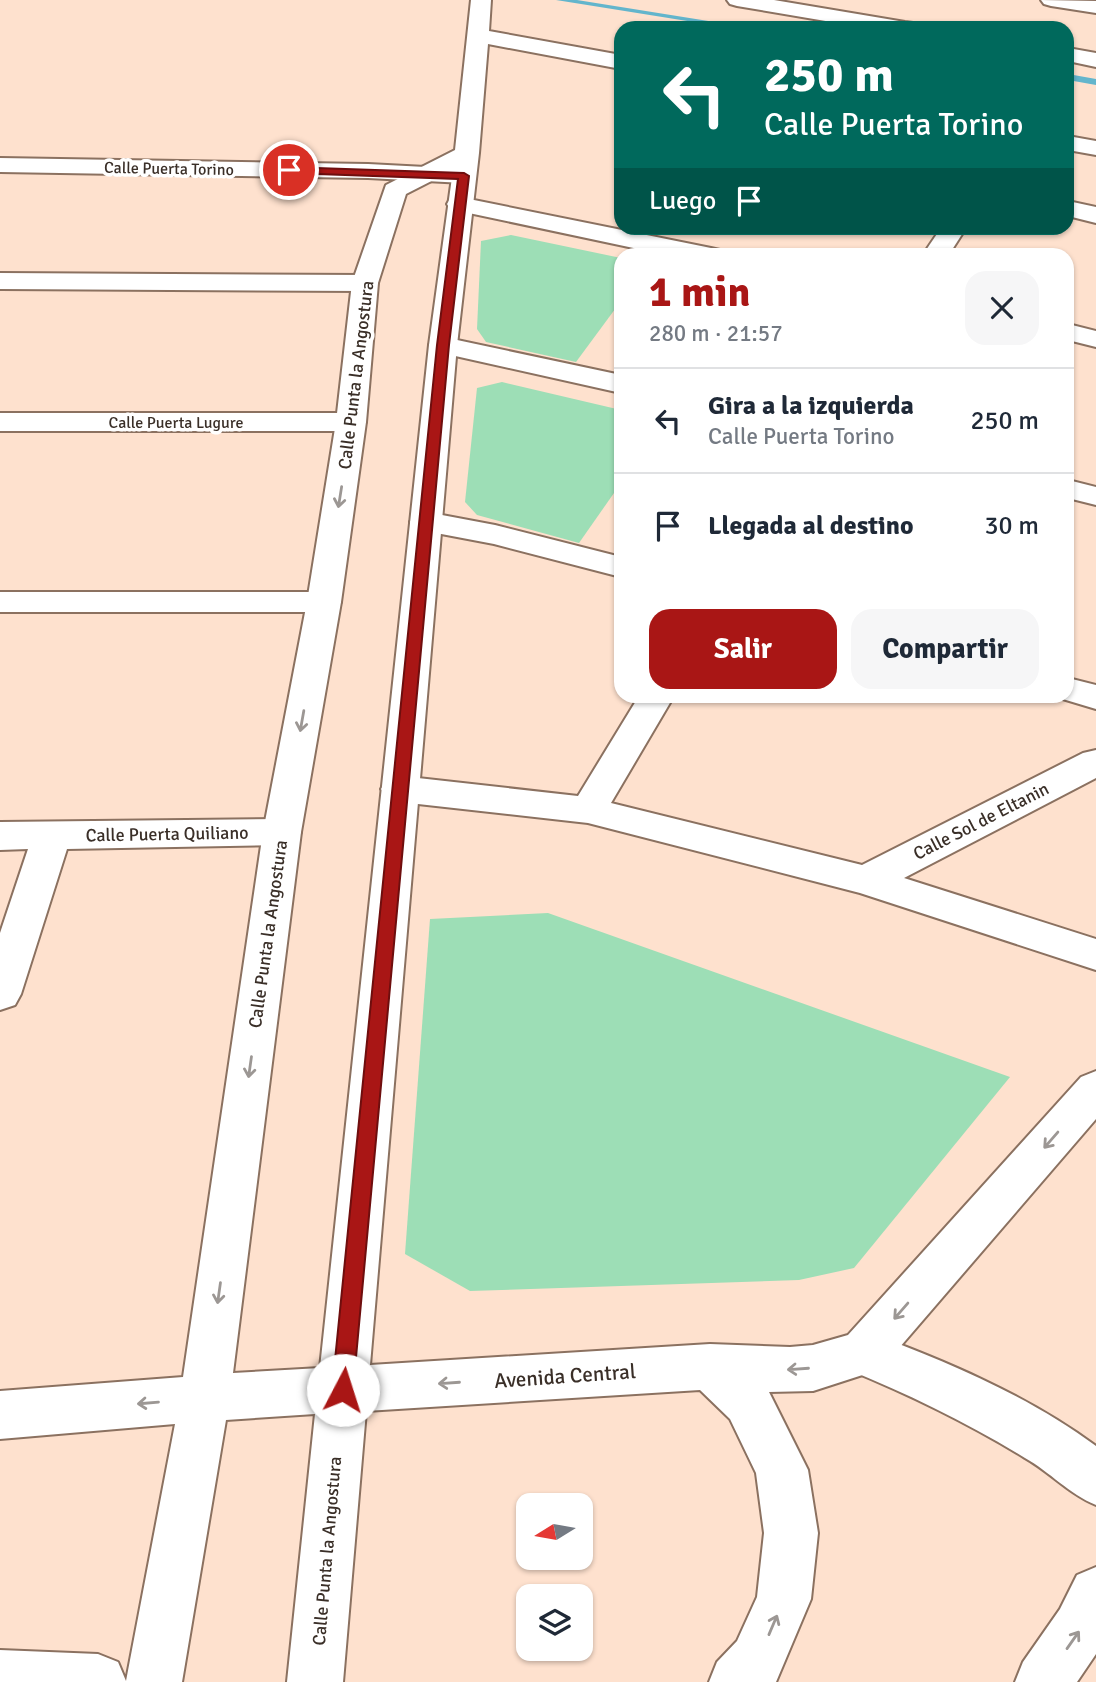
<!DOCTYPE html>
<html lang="es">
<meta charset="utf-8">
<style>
body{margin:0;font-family:Signika,sans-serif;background:#f6f6f7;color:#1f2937;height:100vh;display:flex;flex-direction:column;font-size:26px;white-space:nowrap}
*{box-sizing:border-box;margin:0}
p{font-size:23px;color:#747a83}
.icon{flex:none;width:38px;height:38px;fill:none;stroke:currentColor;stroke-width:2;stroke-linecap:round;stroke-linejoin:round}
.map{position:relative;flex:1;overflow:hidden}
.side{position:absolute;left:614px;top:248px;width:460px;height:455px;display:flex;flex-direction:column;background:#fff;border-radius:21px;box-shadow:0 2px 5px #0004}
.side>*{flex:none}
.hud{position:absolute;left:614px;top:21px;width:460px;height:214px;border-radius:21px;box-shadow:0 2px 5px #0004;background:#00695c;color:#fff;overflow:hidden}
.needle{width:46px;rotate:259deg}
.controls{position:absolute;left:516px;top:1493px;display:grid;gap:14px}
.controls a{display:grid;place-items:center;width:77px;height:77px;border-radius:14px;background:#fff;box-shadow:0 2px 5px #0004;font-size:35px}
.pin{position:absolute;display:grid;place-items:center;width:60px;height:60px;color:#fff;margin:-30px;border:4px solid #fff;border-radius:50%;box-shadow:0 2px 7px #0007}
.me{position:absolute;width:77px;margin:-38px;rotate:5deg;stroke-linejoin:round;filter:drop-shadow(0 0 5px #0008)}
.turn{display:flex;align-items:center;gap:24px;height:147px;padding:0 35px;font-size:32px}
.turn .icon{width:91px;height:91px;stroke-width:2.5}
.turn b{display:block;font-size:49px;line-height:60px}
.then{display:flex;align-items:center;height:66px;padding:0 35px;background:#0003;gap:14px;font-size:26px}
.round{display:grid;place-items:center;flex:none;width:74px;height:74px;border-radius:21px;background:#f6f6f7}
.headline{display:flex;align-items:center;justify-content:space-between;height:119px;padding:0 35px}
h1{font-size:42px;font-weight:800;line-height:52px;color:#a91615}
.cta{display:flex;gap:14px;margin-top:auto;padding:14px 35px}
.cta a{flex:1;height:80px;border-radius:21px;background:#a91615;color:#fff;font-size:28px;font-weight:800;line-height:80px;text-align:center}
.cta a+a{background:#f6f6f7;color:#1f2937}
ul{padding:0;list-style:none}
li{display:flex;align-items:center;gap:21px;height:105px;padding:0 35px;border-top:2px solid #e0e1e3}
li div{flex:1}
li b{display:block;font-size:26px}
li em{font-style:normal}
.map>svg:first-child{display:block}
</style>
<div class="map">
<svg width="1096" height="1682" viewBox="0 0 1096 1682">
<rect width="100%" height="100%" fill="#fee1ce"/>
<g fill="#9ddeb6">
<path d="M511,235l110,23v43l-45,61 -90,-20 -9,-13 4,-88z"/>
<path d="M502,382l119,28v73l-42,60 -102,-28 -12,-13 12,-114z"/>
<path d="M548,913l462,164 -156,191 -55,12 -329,11 -65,-37 25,-335z"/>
</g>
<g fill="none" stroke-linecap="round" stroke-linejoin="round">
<g fill="#63b5cc" fill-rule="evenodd">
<path d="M556,0h21l175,28h-21z"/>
<path d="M1068,74l28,5v6l-28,-5z"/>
</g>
<g stroke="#8b7160" stroke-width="4">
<g id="street">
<path d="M727,0h47l131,22 8,1 3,5h-49l-130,-22 -7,-2z"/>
<path d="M1041,0l55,1v12l-45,-7 -7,-2z"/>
<path d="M1068,48l28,5v14l-28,-6z"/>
<path d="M0,158l368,6 96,5 9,2 3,5 -3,5 -9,2 -96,-5 -368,-6z"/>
<path d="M459,197l252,51 9,2 4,6h-53l-221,-47 -3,-5 3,-5z"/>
<path d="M1068,201l28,6v16l-28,-7z"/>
<path d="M941,228h25l-18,28h-26z"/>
<path d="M0,273l365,2 9,2 4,6 -4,6 -9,2 -365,-2z"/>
<path d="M1068,324l28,7v16l-28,-7z"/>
<path d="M443,337l178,38v18l-188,-42 -4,-6 4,-6z"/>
<path d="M0,413h351l10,3 5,6 -5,6 -10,3h-351z"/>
<path d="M1068,480l28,7v18l-28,-7z"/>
<path d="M426,512l69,13 126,32v20l-127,-33 -79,-15 -5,-7 5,-7z"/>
<path d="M0,592h324l12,3 5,7 -5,7 -12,3h-324z"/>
<path d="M1068,678l28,7v24l-40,-12 12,-1z"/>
<path d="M639,696h35l-63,107 251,62 221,-112 13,-3v28l-192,100 192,61v31l-236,-77 -272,-70 -188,-21 -13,-4 -6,-9 6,-9 13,-4 178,20z"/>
<path d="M282,819l14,3 5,10 -5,10 -14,3 -215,4 -46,145 -6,11 -15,5v-77l28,-84 -28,1v-28z"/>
<path d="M864,1331c80,29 163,64 232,115v59c-27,-11 -46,-33 -71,-47 -57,-35 -117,-64 -178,-89l-8,-16 8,-16z"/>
</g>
</g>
<g stroke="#8b7160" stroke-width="4">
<g id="secondary">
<path d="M471,0h20l-2,31 132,24v14l-133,-25 -9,109 -22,192 -87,1020 340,-21 80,3 23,-2 35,-10 233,-258 15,-6v48l-215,250 -68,22 -44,1 39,78 10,63 -7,66 -35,83h-67l8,-20 20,-21 20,-44 7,-64 -8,-60 -26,-54 -30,-29 -334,21 -23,271h-56l28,-268 -89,6 -44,262h-182v-32l98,4 20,8 8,19 49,-257 -175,15v-48l183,-14 80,-545 44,-230 29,-180 16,-139 34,-98 69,-35zM453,170l-24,175 -109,1023 -87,5 68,-541 40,-230 25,-180 12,-139 28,-89z"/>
<path d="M1068,136l28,5v14l-28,-5z"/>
<path d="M1096,1567v87l-19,28h-62l8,-20 37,-53 17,-34z"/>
</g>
</g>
<use href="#street" fill="#fff" fill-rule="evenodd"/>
<use href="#secondary" fill="#fff" fill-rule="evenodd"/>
</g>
<defs><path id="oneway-shaft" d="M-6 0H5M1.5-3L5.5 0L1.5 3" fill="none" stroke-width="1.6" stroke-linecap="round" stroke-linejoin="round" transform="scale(1.75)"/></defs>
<g stroke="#9c9794">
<use href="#oneway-shaft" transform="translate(340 497) rotate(99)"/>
<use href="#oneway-shaft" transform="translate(302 721) rotate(100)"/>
<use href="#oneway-shaft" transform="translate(250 1067) rotate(98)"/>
<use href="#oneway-shaft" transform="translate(1051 1140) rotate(131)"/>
<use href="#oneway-shaft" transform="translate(219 1293) rotate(98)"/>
<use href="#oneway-shaft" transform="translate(901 1311) rotate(131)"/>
<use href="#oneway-shaft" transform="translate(798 1369) rotate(176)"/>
<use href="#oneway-shaft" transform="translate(449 1383) rotate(176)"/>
<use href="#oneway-shaft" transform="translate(148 1403) rotate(175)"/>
<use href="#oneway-shaft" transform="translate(773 1625) rotate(-67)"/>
<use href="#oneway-shaft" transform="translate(1073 1640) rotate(-55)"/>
</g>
<path fill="#a91615" stroke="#6e0e0e" stroke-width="2" d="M286,167l178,6 5,3 -20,169 -96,1045 -3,6 -7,3 -8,-3 -3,-6 105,-1045 21,-166 -169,-6 -5,-3z"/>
<g text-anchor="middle" stroke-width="7" stroke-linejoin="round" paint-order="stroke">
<g font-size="16" fill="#3a2f28" stroke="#fff">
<text transform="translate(169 168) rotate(1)" y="6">Calle Puerta Torino</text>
<text x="176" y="428">Calle Puerta Lugure</text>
</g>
<g font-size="18" fill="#3a2f28" stroke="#fff">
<text transform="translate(356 375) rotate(-83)" y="6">Calle Punta la Angostura</text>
<text transform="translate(981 821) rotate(-27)" y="6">Calle Sol de Eltanin</text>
<text transform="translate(167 834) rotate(-1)" y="6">Calle Puerta Quiliano</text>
<text transform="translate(268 934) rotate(-82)" y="6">Calle Punta la Angostura</text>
<text transform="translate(327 1551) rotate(-85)" y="6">Calle Punta la Angostura</text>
</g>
<g font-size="21" fill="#3a2f28" stroke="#fff">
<text transform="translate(565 1376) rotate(-4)" y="7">Avenida Central</text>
</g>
</g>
</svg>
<div class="controls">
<a><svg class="needle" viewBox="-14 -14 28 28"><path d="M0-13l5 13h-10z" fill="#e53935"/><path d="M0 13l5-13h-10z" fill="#747a83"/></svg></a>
<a><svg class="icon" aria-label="layers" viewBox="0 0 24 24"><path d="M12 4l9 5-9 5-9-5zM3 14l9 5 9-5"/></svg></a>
</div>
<div class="pin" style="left:289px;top:170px;background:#d93025"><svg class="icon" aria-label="arrive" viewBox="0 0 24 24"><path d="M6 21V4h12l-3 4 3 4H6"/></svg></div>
<svg class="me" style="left:343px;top:1390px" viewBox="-20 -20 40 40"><circle r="19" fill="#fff"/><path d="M0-13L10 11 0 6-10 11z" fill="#a91615"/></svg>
<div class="hud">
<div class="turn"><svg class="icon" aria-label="left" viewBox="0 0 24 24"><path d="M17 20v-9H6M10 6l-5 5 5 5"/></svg><div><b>250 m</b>Calle Puerta Torino</div></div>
<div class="then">Luego<svg class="icon" aria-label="arrive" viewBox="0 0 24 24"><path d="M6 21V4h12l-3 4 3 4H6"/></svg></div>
</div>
<section class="side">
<div class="headline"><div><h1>1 min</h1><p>280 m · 21:57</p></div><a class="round"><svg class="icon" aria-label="close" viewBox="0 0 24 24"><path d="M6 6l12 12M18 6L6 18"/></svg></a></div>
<ul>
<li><svg class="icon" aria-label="left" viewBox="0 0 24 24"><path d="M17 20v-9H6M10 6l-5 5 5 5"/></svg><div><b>Gira a la izquierda</b><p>Calle Puerta Torino</p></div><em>250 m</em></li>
<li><svg class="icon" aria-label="arrive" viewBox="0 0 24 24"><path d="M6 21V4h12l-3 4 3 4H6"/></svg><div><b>Llegada al destino</b></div><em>30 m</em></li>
</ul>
<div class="cta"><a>Salir</a><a>Compartir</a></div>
</section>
</div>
